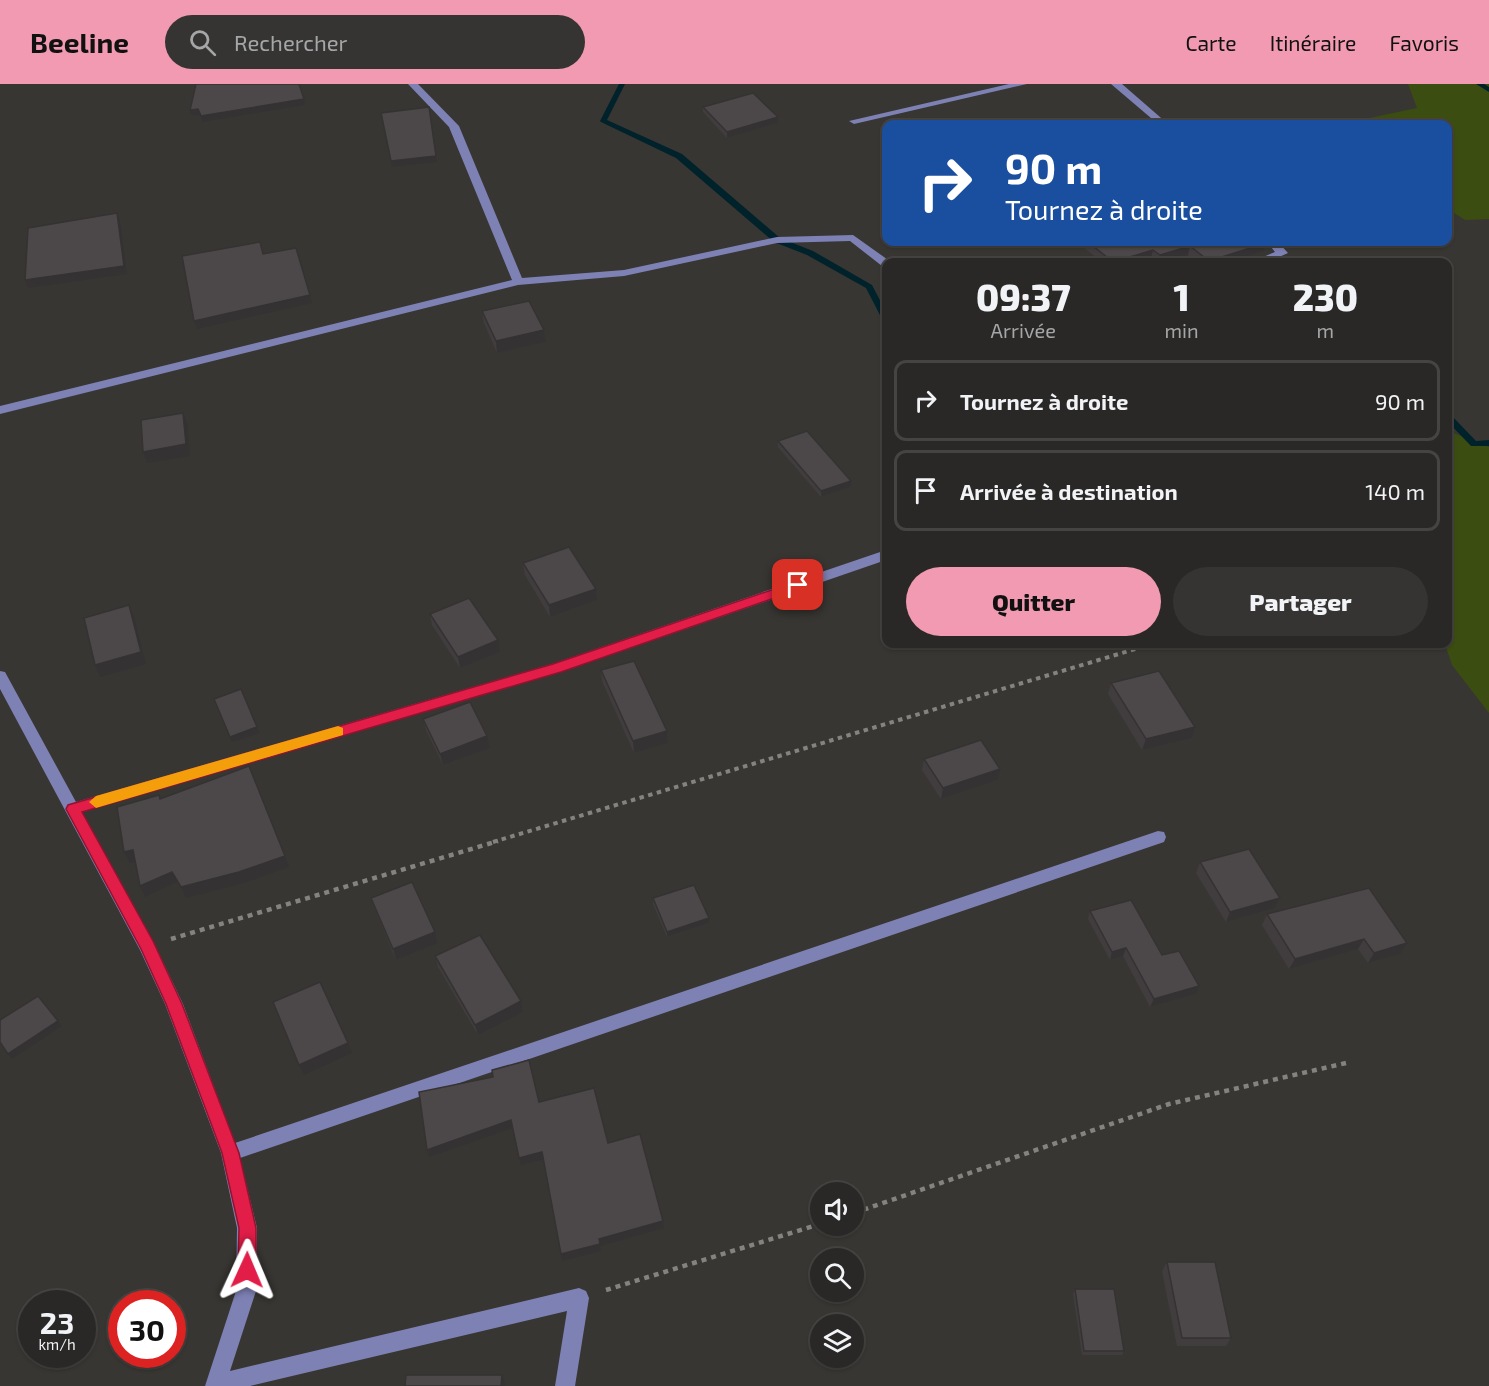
<!DOCTYPE html>
<html lang="fr">
<meta charset="utf-8">
<style>
body{margin:0;font-family:"Exo 2",sans-serif;background:#363432;color:#f1f3f6;height:100vh;display:flex;flex-direction:column;font-size:22px;white-space:nowrap}
*{box-sizing:border-box;margin:0}
p{font-size:20px;color:#a5a6a7}
.icon{flex:none;width:33px;height:33px;fill:none;stroke:currentColor;stroke-width:2;stroke-linecap:round;stroke-linejoin:round}
.map{position:relative;flex:1;overflow:hidden}
.drawer{position:absolute;left:882px;top:174px;width:570px;height:390px;display:flex;flex-direction:column;background:#2a2826;border-radius:12px;box-shadow:0 2px 4px #0004,0 0 0 2px #464443}
.drawer>*{flex:none}
.guide{position:absolute;left:882px;top:36px;width:570px;height:126px;border-radius:12px;box-shadow:0 2px 4px #0004,0 0 0 2px #464443;background:#1a4fa0;color:#fff;overflow:hidden}
.fabs{position:absolute;left:810px;top:1098px;display:grid;gap:12px}
.fabs a{display:grid;place-items:center;width:54px;height:54px;border-radius:50%;background:#2a2826;box-shadow:0 2px 4px #0004,0 0 0 2px #464443;font-size:30px}
.speed{position:absolute;left:18px;top:1206px;display:flex;gap:12px;font-size:30px;font-weight:700;text-align:center}
.speed>*{display:grid;place-content:center;width:78px;height:78px;border-radius:50%;background:#2a2826;box-shadow:0 2px 4px #0004,0 0 0 2px #464443;line-height:1}
.speed small{font-size:15px;font-weight:400}
.speed .limit{border:9px solid #d22;background:#fff;color:#111}
.pin{position:absolute;display:grid;place-items:center;width:51px;height:51px;color:#fff;margin:-26px;border-radius:12px;box-shadow:0 3px 9px #0006}
.me{position:absolute;width:66px;margin:-33px;rotate:1deg;stroke-linejoin:round;filter:drop-shadow(0 0 4px #0008)}
.turn{display:flex;align-items:center;gap:21px;height:126px;padding:0 24px;font-size:27px}
.turn .icon{width:78px;height:78px;stroke-width:2.5}
.turn b{display:block;font-size:42px;line-height:51px}
.eta{display:flex;justify-content:space-evenly;align-items:center;height:102px;text-align:center}
.eta b{font-size:36px;font-weight:800;line-height:42px}
.primary-button{display:flex;gap:12px;margin-top:auto;padding:12px 24px}
.primary-button a{flex:1;height:69px;border-radius:36px;background:#f19ab2;color:#111;font-size:24px;font-weight:800;line-height:69px;text-align:center}
.primary-button a+a{background:#363432;color:#f1f3f6}
ul{padding:0;list-style:none}
li{display:flex;align-items:center;gap:18px;height:81px;margin:0 12px 9px;padding:0 12px;border:3px solid #464443;border-radius:12px}
li div{flex:1}
li b{display:block;font-size:22px}
li em{font-style:normal}
header{display:flex;align-items:center;gap:36px;box-sizing:border-box;height:84px;padding:0 30px;background:#f19ab2;color:#111}
header strong{font-size:28px}
nav{display:flex;gap:33px;margin-inline-start:auto;font-size:21px}
.search{width:420px;height:54px;background:#363432;display:flex;align-items:center;gap:15px;box-sizing:border-box;padding:0 21px;border-radius:33px;color:#a5a6a7;font-size:22px}
.map>svg:first-child{display:block}
</style>
<header>
<strong>Beeline</strong>
<div class="search"><svg class="icon" aria-label="search" viewBox="0 0 24 24"><circle cx="10" cy="10" r="6"/><path d="M15 15l6 6"/></svg>Rechercher</div>
<nav><a>Carte</a><a>Itinéraire</a><a>Favoris</a></nav>
</header>
<div class="map">
<svg width="1489" height="1302" viewBox="0 0 1489 1302">
<rect width="100%" height="100%" fill="#383632"/>
<g fill="#3b4d11">
<path d="M1408,0h81v135l-24,1 -17,-11v-85h-107l76,-16z"/>
<path d="M1448,347l41,16v266l-37,-48 -7,-21h3z"/>
</g>
<g fill="none" stroke-linecap="round" stroke-linejoin="round">
<g fill="#00222b" fill-rule="evenodd">
<path d="M619,0h6l-18,36 75,34 98,84 33,13 59,34 14,27v9l-4,-2 -16,-31 -59,-33 -33,-13 -98,-84 -75,-36 -1,-1z"/>
<path d="M1476,0h8l5,3v5z"/>
<path d="M1448,330l3,1 25,26 13,-1v6h-18l-23,-24z"/>
</g>
<path stroke="#858380" stroke-width="4" stroke-dasharray="4.5 4.5" stroke-linecap="butt" d="M493,758l659,-198"/>
<g stroke="#858380" stroke-width="4.5" stroke-dasharray="5 5" stroke-linecap="butt">
<path d="M171,855l327,-98"/>
<path d="M854,1129l315,-109 177,-41"/>
<path d="M606,1206l214,-66"/>
</g>
<g fill="#7e81b4" fill-rule="evenodd">
<path d="M408,0h10l41,42 63,152 102,-8 153,-33 76,-2 38,27h-5v5l-4,-1 -32,-25 -73,2 -153,33 -106,9 -518,129v-8l512,-126 -63,-153z"/>
<path d="M1009,0h18l-173,40 -5,-3z"/>
<path d="M1111,0h11l46,40h-10z"/>
<path d="M1267,158h11l10,11 -20,9h-13l1,-2 19,-8z"/>
<path d="M886,466v10l-325,112 -479,140 71,129 30,63 52,139 923,-312 6,1 2,5 -2,5 -924,316 17,70 -1,63 -26,80 349,-83 7,3 3,7 -14,88h-20l12,-75 -317,75h-45l31,-95 1,-63 -16,-75 -56,-149 -25,-54 -140,-261v-18l5,1 71,130 476,-138z"/>
</g>
</g>
<g fill="#413d3f">
<path d="M703,23l75,10v6l-51,15 -24,-26z"/>
<path d="M1077,158h187v9l-36,11h-30l-10,-7 -25,7h-6l-6,-4 -15,4h-34z"/>
<path d="M482,227l62,19 2,12 -49,11 -13,-30z"/>
<path d="M778,357l73,40v6l-30,10 -43,-50z"/>
<path d="M523,479l73,26 1,11 -47,17 -25,-42z"/>
<path d="M430,530l70,38 -40,16 -28,-43z"/>
<path d="M601,586l66,61 1,12 -34,10 -32,-72z"/>
<path d="M1111,599l84,44 -3,11 -50,12 -34,-56z"/>
<path d="M423,635l67,29 -47,17 -17,-35z"/>
<path d="M924,675l74,21 -57,19 -19,-29z"/>
<path d="M1200,778l80,36 -5,10 -49,14 -30,-49z"/>
<path d="M1369,804l31,66 -32,9 -10,-14 -69,20 -27,-44 5,-11z"/>
<path d="M371,814l64,34 3,11 -42,17 -21,-51z"/>
<path d="M653,814l56,25 -42,14 -14,-33z"/>
<path d="M1090,827l72,44 34,39 -46,13 -27,-51 -13,4 -22,-41z"/>
<path d="M435,872l86,45 2,11 -45,23 -40,-68z"/>
<path d="M1167,1178l64,76 -5,8h-49l-15,-75z"/>
<path d="M1075,1205l49,62 -2,4h-40l-9,-61z"/>
</g>
<g fill="#353233">
<path d="M304,15l1,6 -103,17 -1,-6z"/>
<path d="M198,25l2,6h-8l-2,-5z"/>
<path d="M778,33v6l-51,15v-6z"/>
<path d="M436,72l1,6 -45,5 -1,-6z"/>
<path d="M117,129l3,8 7,53 -99,14 -3,-8z"/>
<path d="M1266,159l-2,8 -36,11h-19v-1z"/>
<path d="M1190,162l-2,9 -25,7h-4l1,-7z"/>
<path d="M1153,166l-2,8 -15,4h-24z"/>
<path d="M310,211l2,8 -115,26 -3,-8z"/>
<path d="M544,246l2,12 -49,11 -1,-12z"/>
<path d="M183,329l5,12 2,31 -43,7 -4,-11z"/>
<path d="M851,397v6l-30,10v-6z"/>
<path d="M596,505l1,11 -47,17 -1,-12z"/>
<path d="M129,521l5,12 12,47 -46,13 -5,-12z"/>
<path d="M498,556l2,12 -40,16 -2,-11z"/>
<path d="M257,643l3,6 -28,9 -2,-5z"/>
<path d="M1195,643l-3,11 -50,12 4,-11z"/>
<path d="M667,647l1,12 -34,10 -1,-12z"/>
<path d="M487,652l3,12 -47,17 -3,-11z"/>
<path d="M1000,685l-2,11 -57,19 2,-11z"/>
<path d="M133,766l6,11 -9,2 -6,-11z"/>
<path d="M285,772l4,11 -45,16 -58,15 -5,-11z"/>
<path d="M172,788l5,10 -32,15 -5,-11z"/>
<path d="M1280,814l-5,10 -49,14 4,-10z"/>
<path d="M709,834v5l-42,14v-5z"/>
<path d="M435,848l3,11 -42,17 -3,-11z"/>
<path d="M1364,855l-6,10 -69,20 6,-10z"/>
<path d="M1407,859l-7,11 -32,9 6,-10z"/>
<path d="M1126,864l-3,8 -13,4 2,-8z"/>
<path d="M1199,902l-3,8 -46,13 4,-8z"/>
<path d="M521,917l2,11 -45,23 -3,-10z"/>
<path d="M58,937l4,5 -50,33 -4,-5z"/>
<path d="M348,959l4,10 -48,22 -5,-10z"/>
<path d="M511,1036l2,8 -84,29 -2,-7z"/>
<path d="M542,1068l2,7 -23,6 -2,-7z"/>
<path d="M663,1137l1,7 -64,18 1,5 -39,10 -1,-7 38,-15z"/>
<path d="M502,1291l3,8v3h-4z"/>
</g>
<g fill="#4c4749" stroke="#353233" stroke-width="1.5">
<path d="M196,0h103l5,15 -103,17 -3,-7 -8,1z"/>
<path d="M753,9l25,24 -51,15 -24,-25z"/>
<path d="M429,23l7,49 -45,5 -10,-48z"/>
<path d="M117,129l7,53 -99,14 3,-52z"/>
<path d="M260,158l3,12 33,-6 14,47 -116,26 -12,-65z"/>
<path d="M1088,158h176l2,1 -57,18 -19,-15 -30,9 -7,-5 -40,12z"/>
<path d="M529,217l15,29 -48,11 -14,-30z"/>
<path d="M183,329l3,31 -43,8 -2,-32z"/>
<path d="M807,347l44,50 -30,10 -43,-50z"/>
<path d="M569,463l27,42 -47,16 -26,-42z"/>
<path d="M469,514l29,42 -40,17 -28,-43z"/>
<path d="M129,521l12,47 -46,13 -11,-47z"/>
<path d="M634,577l33,70 -34,10 -32,-71z"/>
<path d="M1159,587l36,56 -49,12 -35,-56z"/>
<path d="M241,605l16,38 -27,10 -16,-38z"/>
<path d="M470,618l17,34 -47,18 -17,-35z"/>
<path d="M981,656l19,29 -57,19 -19,-29z"/>
<path d="M249,682l36,90 -46,16 -58,15 -9,-15 -32,14 -7,-36 -9,2 -7,-45 42,-12 1,4z"/>
<path d="M1249,765l31,49 -50,14 -30,-50z"/>
<path d="M412,798l23,50 -42,17 -22,-51z"/>
<path d="M694,801l15,33 -42,14 -14,-34z"/>
<path d="M1369,804l38,55 -33,10 -10,-14 -69,20 -28,-45z"/>
<path d="M1131,816l31,55 17,-4 20,35 -45,13 -28,-51 -14,4 -22,-41z"/>
<path d="M480,851l41,66 -46,24 -40,-69z"/>
<path d="M320,898l28,61 -49,22 -26,-63z"/>
<path d="M38,912l20,25 -50,33 -8,-12v-22z"/>
<path d="M529,976l10,42 55,-14 14,55 32,-9 23,87 -64,18 1,5 -39,10 -19,-102 -23,6 -8,-38 -84,30 -8,-58 74,-15 -1,-7z"/>
<path d="M1167,1178h48l16,76h-49z"/>
<path d="M1075,1205h39l10,62h-40z"/>
<path d="M406,1291h96l-1,11h-96z"/>
</g>
<path fill="#e11d48" stroke="#92132f" stroke-width="1.5" d="M798,497l5,1v6l-242,84 -479,140 71,129 29,63 57,149 17,75v42l-3,6 -6,3 -6,-3 -3,-6 1,-42 -17,-75 -16,-43 -40,-106 -25,-55 -75,-140 2,-4 485,-141z"/>
<path fill="#f59e0b" d="M338,642l5,2v7l-247,73 -7,-6 7,-6z"/>
</svg>
<div class="fabs">
<a><svg class="icon" aria-label="sound" viewBox="0 0 24 24"><path d="M4 9h4l5-4v14l-5-4H4zM17 9q2 3 0 6"/></svg></a>
<a><svg class="icon" aria-label="search" viewBox="0 0 24 24"><circle cx="10" cy="10" r="6"/><path d="M15 15l6 6"/></svg></a>
<a><svg class="icon" aria-label="layers" viewBox="0 0 24 24"><path d="M12 4l9 5-9 5-9-5zM3 14l9 5 9-5"/></svg></a>
</div>
<div class="speed"><div>23<small>km/h</small></div><div class="limit">30</div></div>
<div class="pin" style="left:798px;top:501px;background:#d93025"><svg class="icon" aria-label="arrive" viewBox="0 0 24 24"><path d="M6 21V4h12l-3 4 3 4H6"/></svg></div>
<svg class="me" style="left:247px;top:1186px" viewBox="-20 -20 40 40"><path d="M0-17L14 15 0 8-14 15z" fill="#e11d48" stroke="#fff" stroke-width="4"/></svg>
<div class="guide">
<div class="turn"><svg class="icon" aria-label="right" viewBox="0 0 24 24"><path d="M7 20v-9h11M14 6l5 5-5 5"/></svg><div><b>90 m</b>Tournez à droite</div></div>
</div>
<section class="drawer">
<div class="eta">
<div><b>09:37</b><p>Arrivée</p></div>
<div><b>1</b><p>min</p></div>
<div><b>230</b><p>m</p></div>
</div>
<ul>
<li><svg class="icon" aria-label="right" viewBox="0 0 24 24"><path d="M7 20v-9h11M14 6l5 5-5 5"/></svg><div><b>Tournez à droite</b></div><em>90 m</em></li>
<li><svg class="icon" aria-label="arrive" viewBox="0 0 24 24"><path d="M6 21V4h12l-3 4 3 4H6"/></svg><div><b>Arrivée à destination</b></div><em>140 m</em></li>
</ul>
<div class="primary-button"><a>Quitter</a><a>Partager</a></div>
</section>
</div>
